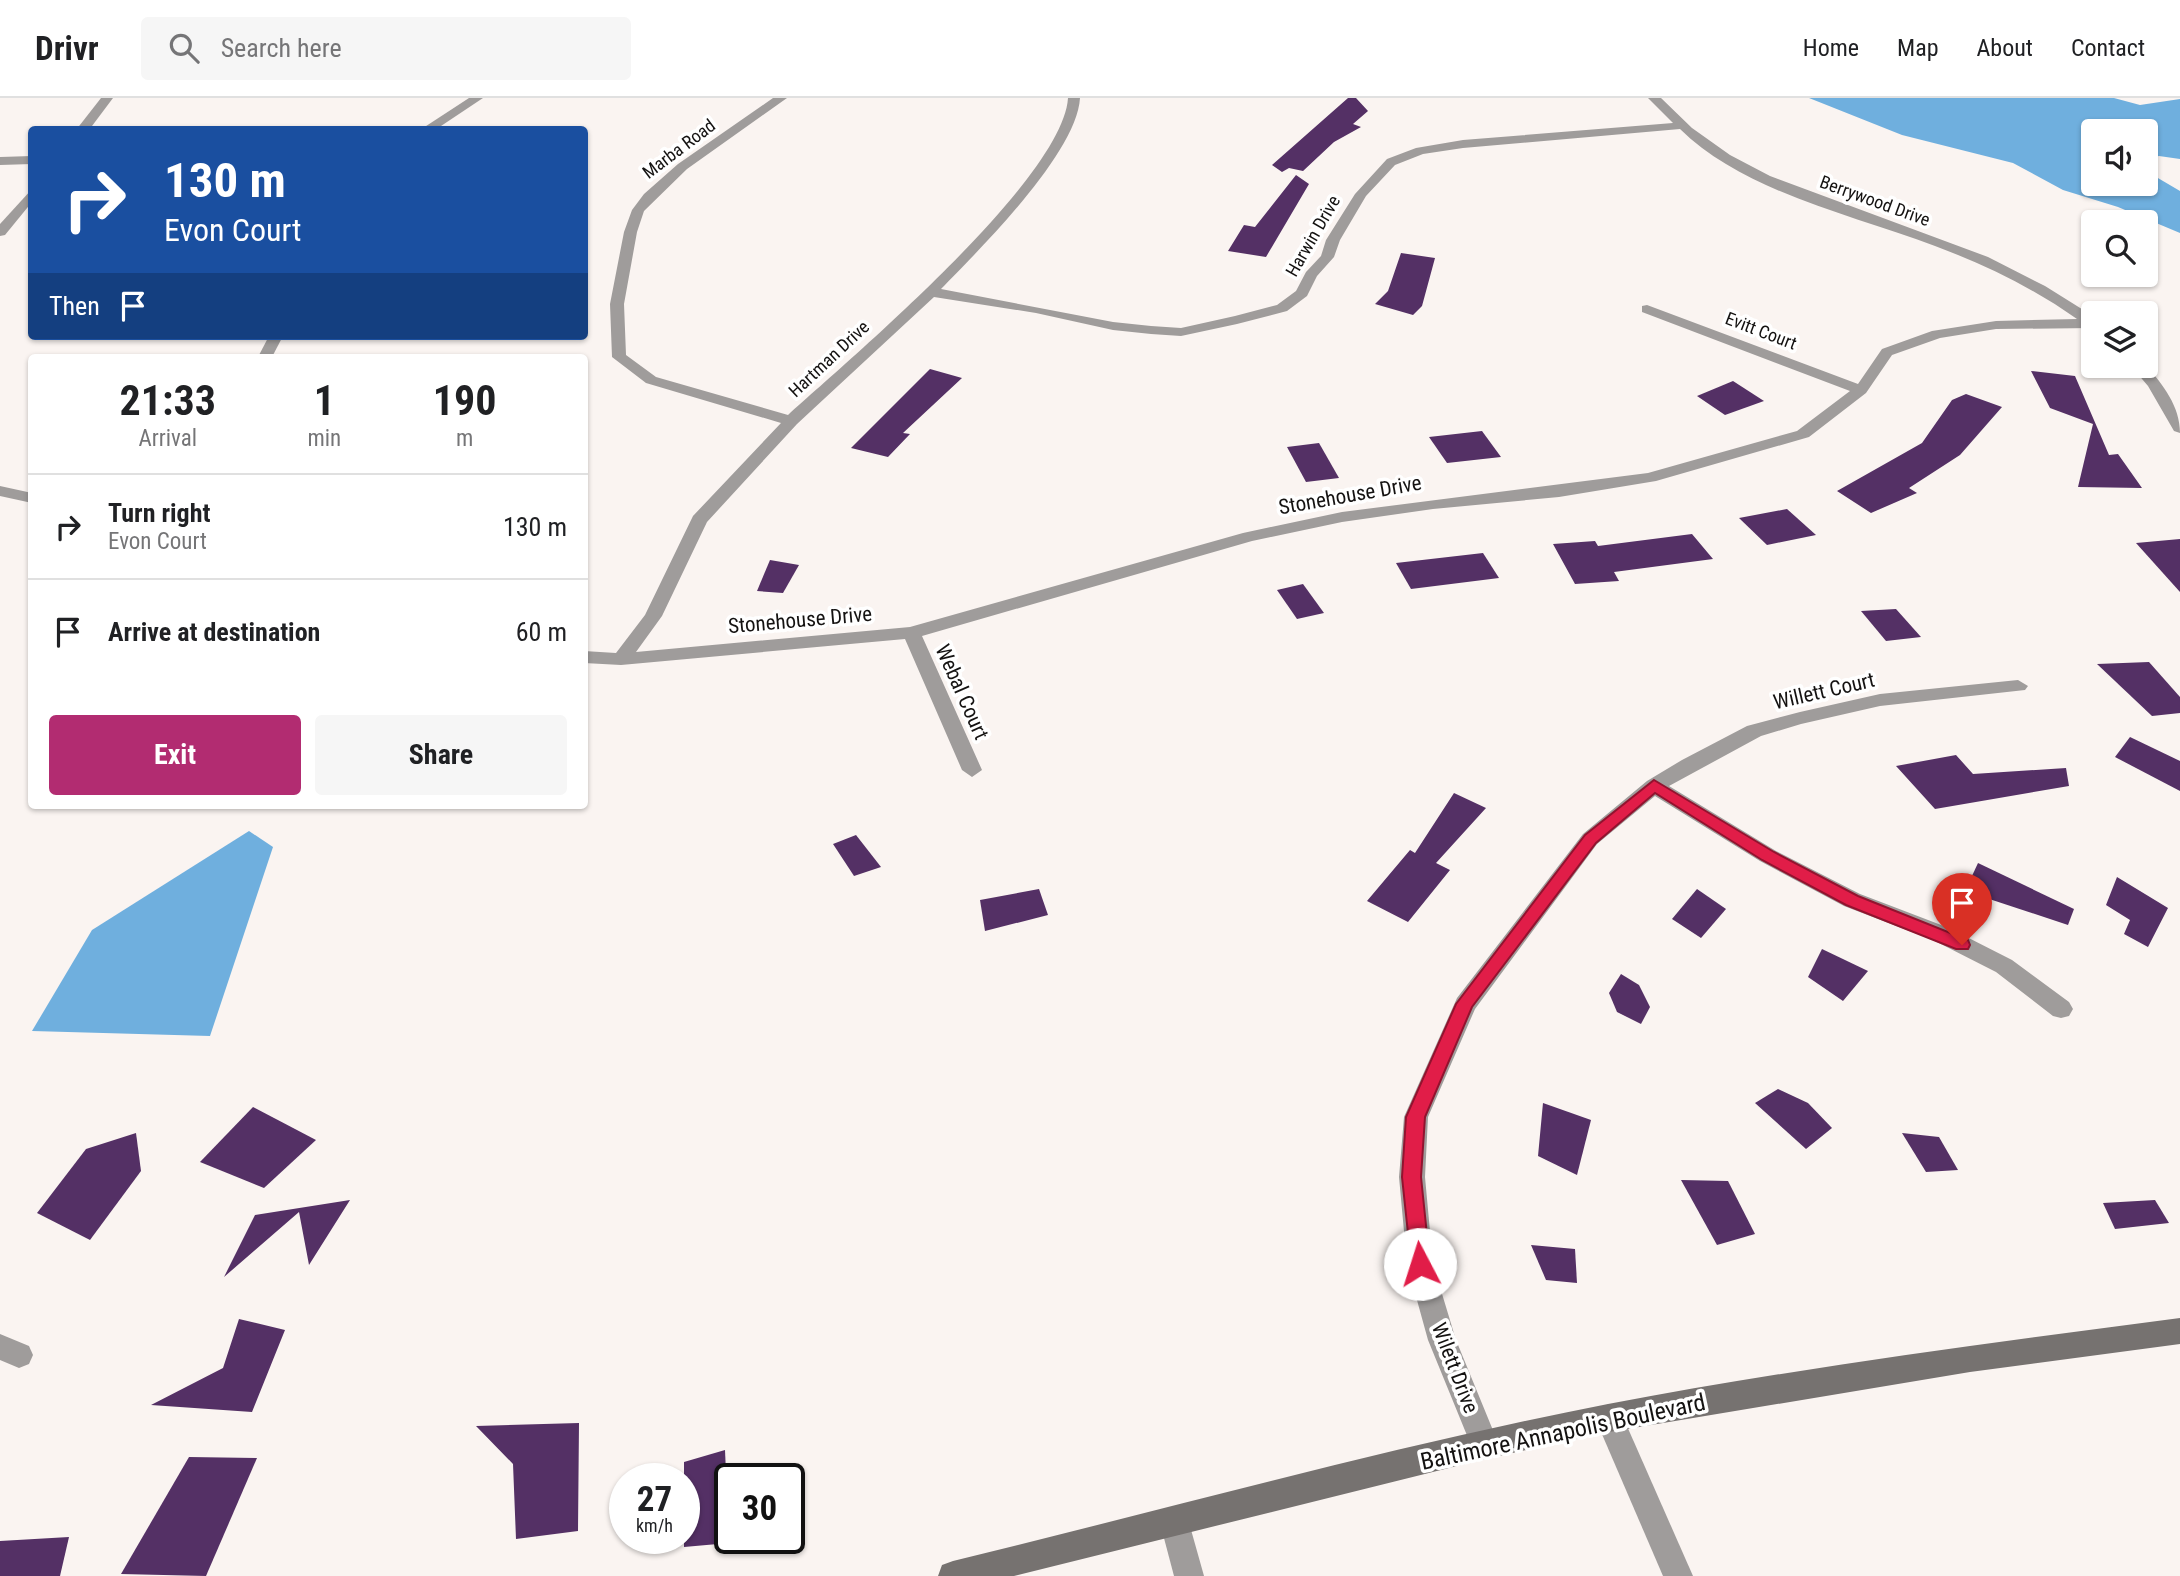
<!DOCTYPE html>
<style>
body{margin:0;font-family:"Roboto Condensed",sans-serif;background:#f6f6f6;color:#202124;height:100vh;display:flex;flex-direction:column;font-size:26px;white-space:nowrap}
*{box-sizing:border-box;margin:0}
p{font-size:23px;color:#757577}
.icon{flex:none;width:38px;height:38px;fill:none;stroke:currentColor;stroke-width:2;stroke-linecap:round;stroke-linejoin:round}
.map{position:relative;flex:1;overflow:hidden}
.details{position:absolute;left:28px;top:256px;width:560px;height:455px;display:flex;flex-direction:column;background:#fff;border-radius:7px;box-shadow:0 2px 5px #0004}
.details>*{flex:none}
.top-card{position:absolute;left:28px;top:28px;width:560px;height:214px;border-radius:7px;box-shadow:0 2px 5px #0004;background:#1a4fa0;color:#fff;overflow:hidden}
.buttons{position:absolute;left:2081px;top:21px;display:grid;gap:14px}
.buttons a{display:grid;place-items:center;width:77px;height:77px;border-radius:7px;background:#fff;box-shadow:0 2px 5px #0004;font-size:35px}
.speed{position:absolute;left:609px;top:1365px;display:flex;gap:14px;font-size:35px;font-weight:700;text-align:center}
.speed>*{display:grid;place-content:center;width:91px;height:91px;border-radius:50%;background:#fff;box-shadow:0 2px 5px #0004;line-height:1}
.speed small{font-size:18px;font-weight:400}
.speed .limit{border:4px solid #111;border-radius:10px;background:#fff;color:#111}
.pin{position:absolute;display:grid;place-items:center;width:60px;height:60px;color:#fff;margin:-72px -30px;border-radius:50% 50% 50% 0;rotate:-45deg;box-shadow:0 0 7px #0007}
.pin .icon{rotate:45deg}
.me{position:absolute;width:77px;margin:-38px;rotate:355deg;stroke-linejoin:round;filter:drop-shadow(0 0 5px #0008)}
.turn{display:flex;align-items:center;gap:24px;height:147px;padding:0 21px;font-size:32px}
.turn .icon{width:91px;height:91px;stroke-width:2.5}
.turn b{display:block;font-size:49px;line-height:60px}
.then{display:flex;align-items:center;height:66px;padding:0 21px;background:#0003;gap:14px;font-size:26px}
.eta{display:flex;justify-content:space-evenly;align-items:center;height:119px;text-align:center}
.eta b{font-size:42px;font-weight:700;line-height:49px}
.action{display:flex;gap:14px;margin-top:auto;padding:14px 21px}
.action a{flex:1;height:80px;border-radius:7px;background:#b22c71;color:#fff;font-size:28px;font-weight:700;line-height:80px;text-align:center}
.action a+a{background:#f6f6f6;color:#202124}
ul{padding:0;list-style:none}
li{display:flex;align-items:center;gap:21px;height:105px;padding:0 21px;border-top:2px solid #e0e0e0}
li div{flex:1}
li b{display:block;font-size:26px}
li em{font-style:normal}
header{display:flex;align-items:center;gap:42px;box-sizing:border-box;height:98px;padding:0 35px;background:#fff;border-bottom:2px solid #e0e0e0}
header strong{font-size:33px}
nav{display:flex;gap:38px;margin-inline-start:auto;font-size:24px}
.search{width:490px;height:63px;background:#f6f6f6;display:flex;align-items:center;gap:18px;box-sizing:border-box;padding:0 24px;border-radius:7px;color:#757577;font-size:26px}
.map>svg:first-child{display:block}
</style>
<header>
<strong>Drivr</strong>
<div class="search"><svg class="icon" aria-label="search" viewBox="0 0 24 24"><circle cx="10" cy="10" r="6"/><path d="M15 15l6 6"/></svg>Search here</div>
<nav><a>Home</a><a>Map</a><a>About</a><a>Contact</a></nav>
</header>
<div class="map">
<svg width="2180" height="1478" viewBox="0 0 2180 1478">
<rect width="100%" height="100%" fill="#faf4f1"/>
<g fill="#6fafde">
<path d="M1809,0h305l26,7 40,-6v60l-21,-3 -13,3v-28h-53v53h53v-13l34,20v42l-62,-26 -55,-17 -50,-27 -111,-28z"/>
<path d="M249,733l24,16 -63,189 -178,-5 60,-101z"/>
</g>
<g fill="#543065">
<path d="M1348,0h8l12,13 -15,13 8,3 -27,15 -31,29 -14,-3 -7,4 -10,-7z"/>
<path d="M1296,77l13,9 -43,73 -38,-6 16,-26 11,2z"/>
<path d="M1401,155l34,5 -13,48 -9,9 -38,-11 13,-13z"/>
<path d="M930,271l32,9 -59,55 7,1 -22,23 -37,-9z"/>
<path d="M2031,273l44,5 34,79 9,-1 24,34 -64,-1 15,-63 -43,-16z"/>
<path d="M1733,283l31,20 -39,14 -28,-19z"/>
<path d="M1966,296l36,13 -42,48 -51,33 8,5 -46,20 -34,-22 85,-48 30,-43z"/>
<path d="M1482,333l19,26 -54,6 -18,-26z"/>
<path d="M1319,345l20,35 -33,4 -19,-35z"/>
<path d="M1787,411l29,26 -49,10 -28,-27z"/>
<path d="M1692,436l21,25 -99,13 5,9 -44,3 -22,-40 42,-3 3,5z"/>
<path d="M2180,441v53l-44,-49z"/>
<path d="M1483,455l16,25 -88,11 -15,-26z"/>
<path d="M770,462l29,5 -16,28 -26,-2z"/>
<path d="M1303,486l21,29 -27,6 -20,-29z"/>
<path d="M1896,511l25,28 -35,4 -25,-30z"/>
<path d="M2149,564l31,35v16l-28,3 -55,-52z"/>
<path d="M2130,639l50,24v30l-65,-34z"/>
<path d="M1956,657l17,19 93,-6 3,18 -134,23 -39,-43z"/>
<path d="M1454,695l32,15 -50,55 14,7 -42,52 -41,-21 43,-51 5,3z"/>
<path d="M856,737l25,32 -27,9 -21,-32z"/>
<path d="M1978,765l96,46 -6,16 -103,-34z"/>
<path d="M2117,779l51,31 -20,39 -24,-13 6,-14 -24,-15z"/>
<path d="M1039,791l9,26 -63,16 -5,-31z"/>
<path d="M1697,791l29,20 -25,29 -29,-19z"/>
<path d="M1822,851l46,22 -25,30 -35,-24z"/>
<path d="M1621,876l18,11 11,22 -9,17 -24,-12 -8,-19z"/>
<path d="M1778,991l30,14 24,25 -26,21 -51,-46z"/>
<path d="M1543,1005l48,17 -14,55 -39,-19z"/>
<path d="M253,1009l63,33 -52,48 -64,-26z"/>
<path d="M136,1035l5,38 -51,69 -53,-27 49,-64z"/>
<path d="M1902,1035l37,4 19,33 -32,2z"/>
<path d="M1681,1082l47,1 27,53 -38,11z"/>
<path d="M350,1102l-41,65 -10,-53 -75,65 31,-62z"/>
<path d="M2155,1102l14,23 -54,6 -12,-26z"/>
<path d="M1531,1147l44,4 2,34 -31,-3z"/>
<path d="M239,1221l46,11 -33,82 -101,-7 72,-37z"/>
<path d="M579,1325l-1,108 -62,8 -3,-75 -37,-38z"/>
<path d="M725,1352l4,93 -45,4v-85z"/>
<path d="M189,1359l68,1 -51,118 -85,-2z"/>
<path d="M69,1439l-9,39h-60v-35z"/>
</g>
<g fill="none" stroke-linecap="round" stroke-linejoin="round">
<g fill="#9f9c9b" fill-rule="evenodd">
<path d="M101,0h12l-24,32h-13z"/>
<path d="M469,0h14l-48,32h-15z"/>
<path d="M773,0h14l-100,71 -43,42 -7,21 -13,72 2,51 30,22 132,38c64,-58 275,-236 280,-317h12c-3,55 -100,151 -139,191l172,33 38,4 30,2 54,-12 42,-11 19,-14 10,-19 15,-16 5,-16 29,-46 32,-35 29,-11 47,-8 210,-17 -25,-25h13l31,30 38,27 40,21 218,81 57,29 40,25 8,6v11l-97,1 -56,9 -48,17 -26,38 -57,44 -153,44 -97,16 -126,12 -91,13 -90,19 -330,95 60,134 -10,7 -10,-7 -57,-131 -284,26 -37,-2v-12l32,2 29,-38 48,-99 88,-93 -135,-40 -34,-26 -2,-53 14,-72 8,-22 12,-16 34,-30zM1680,31c64,63 173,86 255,117 51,19 98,42 142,73l-81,2 -64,10 -50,18 -24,35 -211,-79 -5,1v6l208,79 -53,40 -149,42 -306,39 -99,21 -333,94 -274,25 26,-36 45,-94 90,-98 137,-127 102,16 77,17 38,4 30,2 56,-12 50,-13 20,-15 10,-20 17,-19 6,-17 26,-44 29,-31 28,-11 40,-6z"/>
<path d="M32,58v8l-32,1v-8z"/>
<path d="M32,91v13l-27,33 -5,1v-12z"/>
<path d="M269,238h14l-11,21h-14z"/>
<path d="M2146,267c17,20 34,41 34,68l-6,-2 -26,-45 -17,-20z"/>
<path d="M0,388l32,7v10l-32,-7z"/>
<path d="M2018,582l10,6 -3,4 -145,16 -79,18 -40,12 -92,50 107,65 84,43 89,34 63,32 57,42 4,7 -4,7 -8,2 -8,-2 -57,-44 -63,-32 -89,-34 -84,-45 -105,-65 -58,48 -122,165 -47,108 -3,60 8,87 23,76 43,105 -4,10 -10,4 -10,-4 -47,-115 -21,-76 -8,-87 5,-60 53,-119 126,-164 64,-53 35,-21 65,-34 53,-14 80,-18z"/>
<path d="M0,1236l29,12 4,9 -4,9 -10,4 -19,-8z"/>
<path d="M1609,1306l10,4 74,168h-30l-68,-158 4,-10z"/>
<path d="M1175,1410l11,4 18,64h-30l-14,-53 4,-11z"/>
</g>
<path fill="#767270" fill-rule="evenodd" d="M2180,1220v26l-210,28 -361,60 -124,27 -471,117h-76l4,-11 11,-4c218,-53 435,-114 655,-157 189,-36 381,-61 572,-86z"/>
</g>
<path fill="#e11d48" stroke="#92132f" stroke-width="2" d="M1654,682l120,72 84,44 110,44 2,5 -2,4h-12l-110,-44 -84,-45 -107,-67 -59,50 -124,164 -47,110 -4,60 9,87 -3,7 -7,2 -8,-2 -10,-94 4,-60 50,-113 129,-169z"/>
<g text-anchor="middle" stroke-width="7" stroke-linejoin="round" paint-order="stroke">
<g font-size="18" fill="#141211" stroke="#fff">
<text transform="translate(679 51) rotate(-37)" y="6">Marba Road</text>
<text transform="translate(1875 103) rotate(20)" y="6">Berrywood Drive</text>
<text transform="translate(1313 138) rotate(-60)" y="6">Harwin Drive</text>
<text transform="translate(1761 233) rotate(21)" y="6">Evitt Court</text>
<text transform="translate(829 261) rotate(-43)" y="6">Hartman Drive</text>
</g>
<g font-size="21" fill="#141211" stroke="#fff">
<text transform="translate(1350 397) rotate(-10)" y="7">Stonehouse Drive</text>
<text transform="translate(800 522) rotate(-5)" y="7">Stonehouse Drive</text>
<text transform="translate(1824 593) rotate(-13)" y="7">Willett Court</text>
<text transform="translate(962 594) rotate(66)" y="7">Webal Court</text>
<text transform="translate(1455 1270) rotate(69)" y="7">Wilett Drive</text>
</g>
<g font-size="24" fill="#141211" stroke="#fff">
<text transform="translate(1563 1334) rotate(-12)" y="8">Baltimore Annapolis Boulevard</text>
</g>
</g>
</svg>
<div class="buttons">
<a><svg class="icon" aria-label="sound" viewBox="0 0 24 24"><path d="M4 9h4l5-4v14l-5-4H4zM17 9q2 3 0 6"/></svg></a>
<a><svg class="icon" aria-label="search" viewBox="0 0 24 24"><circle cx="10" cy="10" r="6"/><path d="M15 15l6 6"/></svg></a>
<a><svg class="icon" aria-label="layers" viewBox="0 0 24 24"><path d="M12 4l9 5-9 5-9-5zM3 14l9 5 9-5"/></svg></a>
</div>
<div class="speed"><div>27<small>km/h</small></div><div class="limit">30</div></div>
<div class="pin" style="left:1962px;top:847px;background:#d93025"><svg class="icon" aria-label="arrive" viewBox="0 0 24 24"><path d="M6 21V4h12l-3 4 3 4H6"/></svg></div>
<svg class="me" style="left:1420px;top:1166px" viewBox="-20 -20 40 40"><circle r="19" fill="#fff"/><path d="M0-13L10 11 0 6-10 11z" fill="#e11d48"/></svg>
<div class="top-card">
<div class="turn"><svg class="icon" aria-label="right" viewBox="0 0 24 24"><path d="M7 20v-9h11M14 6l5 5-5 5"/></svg><div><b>130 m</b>Evon Court</div></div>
<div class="then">Then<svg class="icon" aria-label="arrive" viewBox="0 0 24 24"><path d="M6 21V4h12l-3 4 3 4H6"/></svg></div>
</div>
<section class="details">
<div class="eta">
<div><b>21:33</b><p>Arrival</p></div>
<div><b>1</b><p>min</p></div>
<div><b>190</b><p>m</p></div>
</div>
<ul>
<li><svg class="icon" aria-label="right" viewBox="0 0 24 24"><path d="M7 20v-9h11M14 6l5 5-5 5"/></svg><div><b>Turn right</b><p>Evon Court</p></div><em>130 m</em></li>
<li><svg class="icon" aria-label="arrive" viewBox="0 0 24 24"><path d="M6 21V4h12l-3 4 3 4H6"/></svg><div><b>Arrive at destination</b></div><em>60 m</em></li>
</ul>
<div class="action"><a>Exit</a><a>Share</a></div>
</section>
</div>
